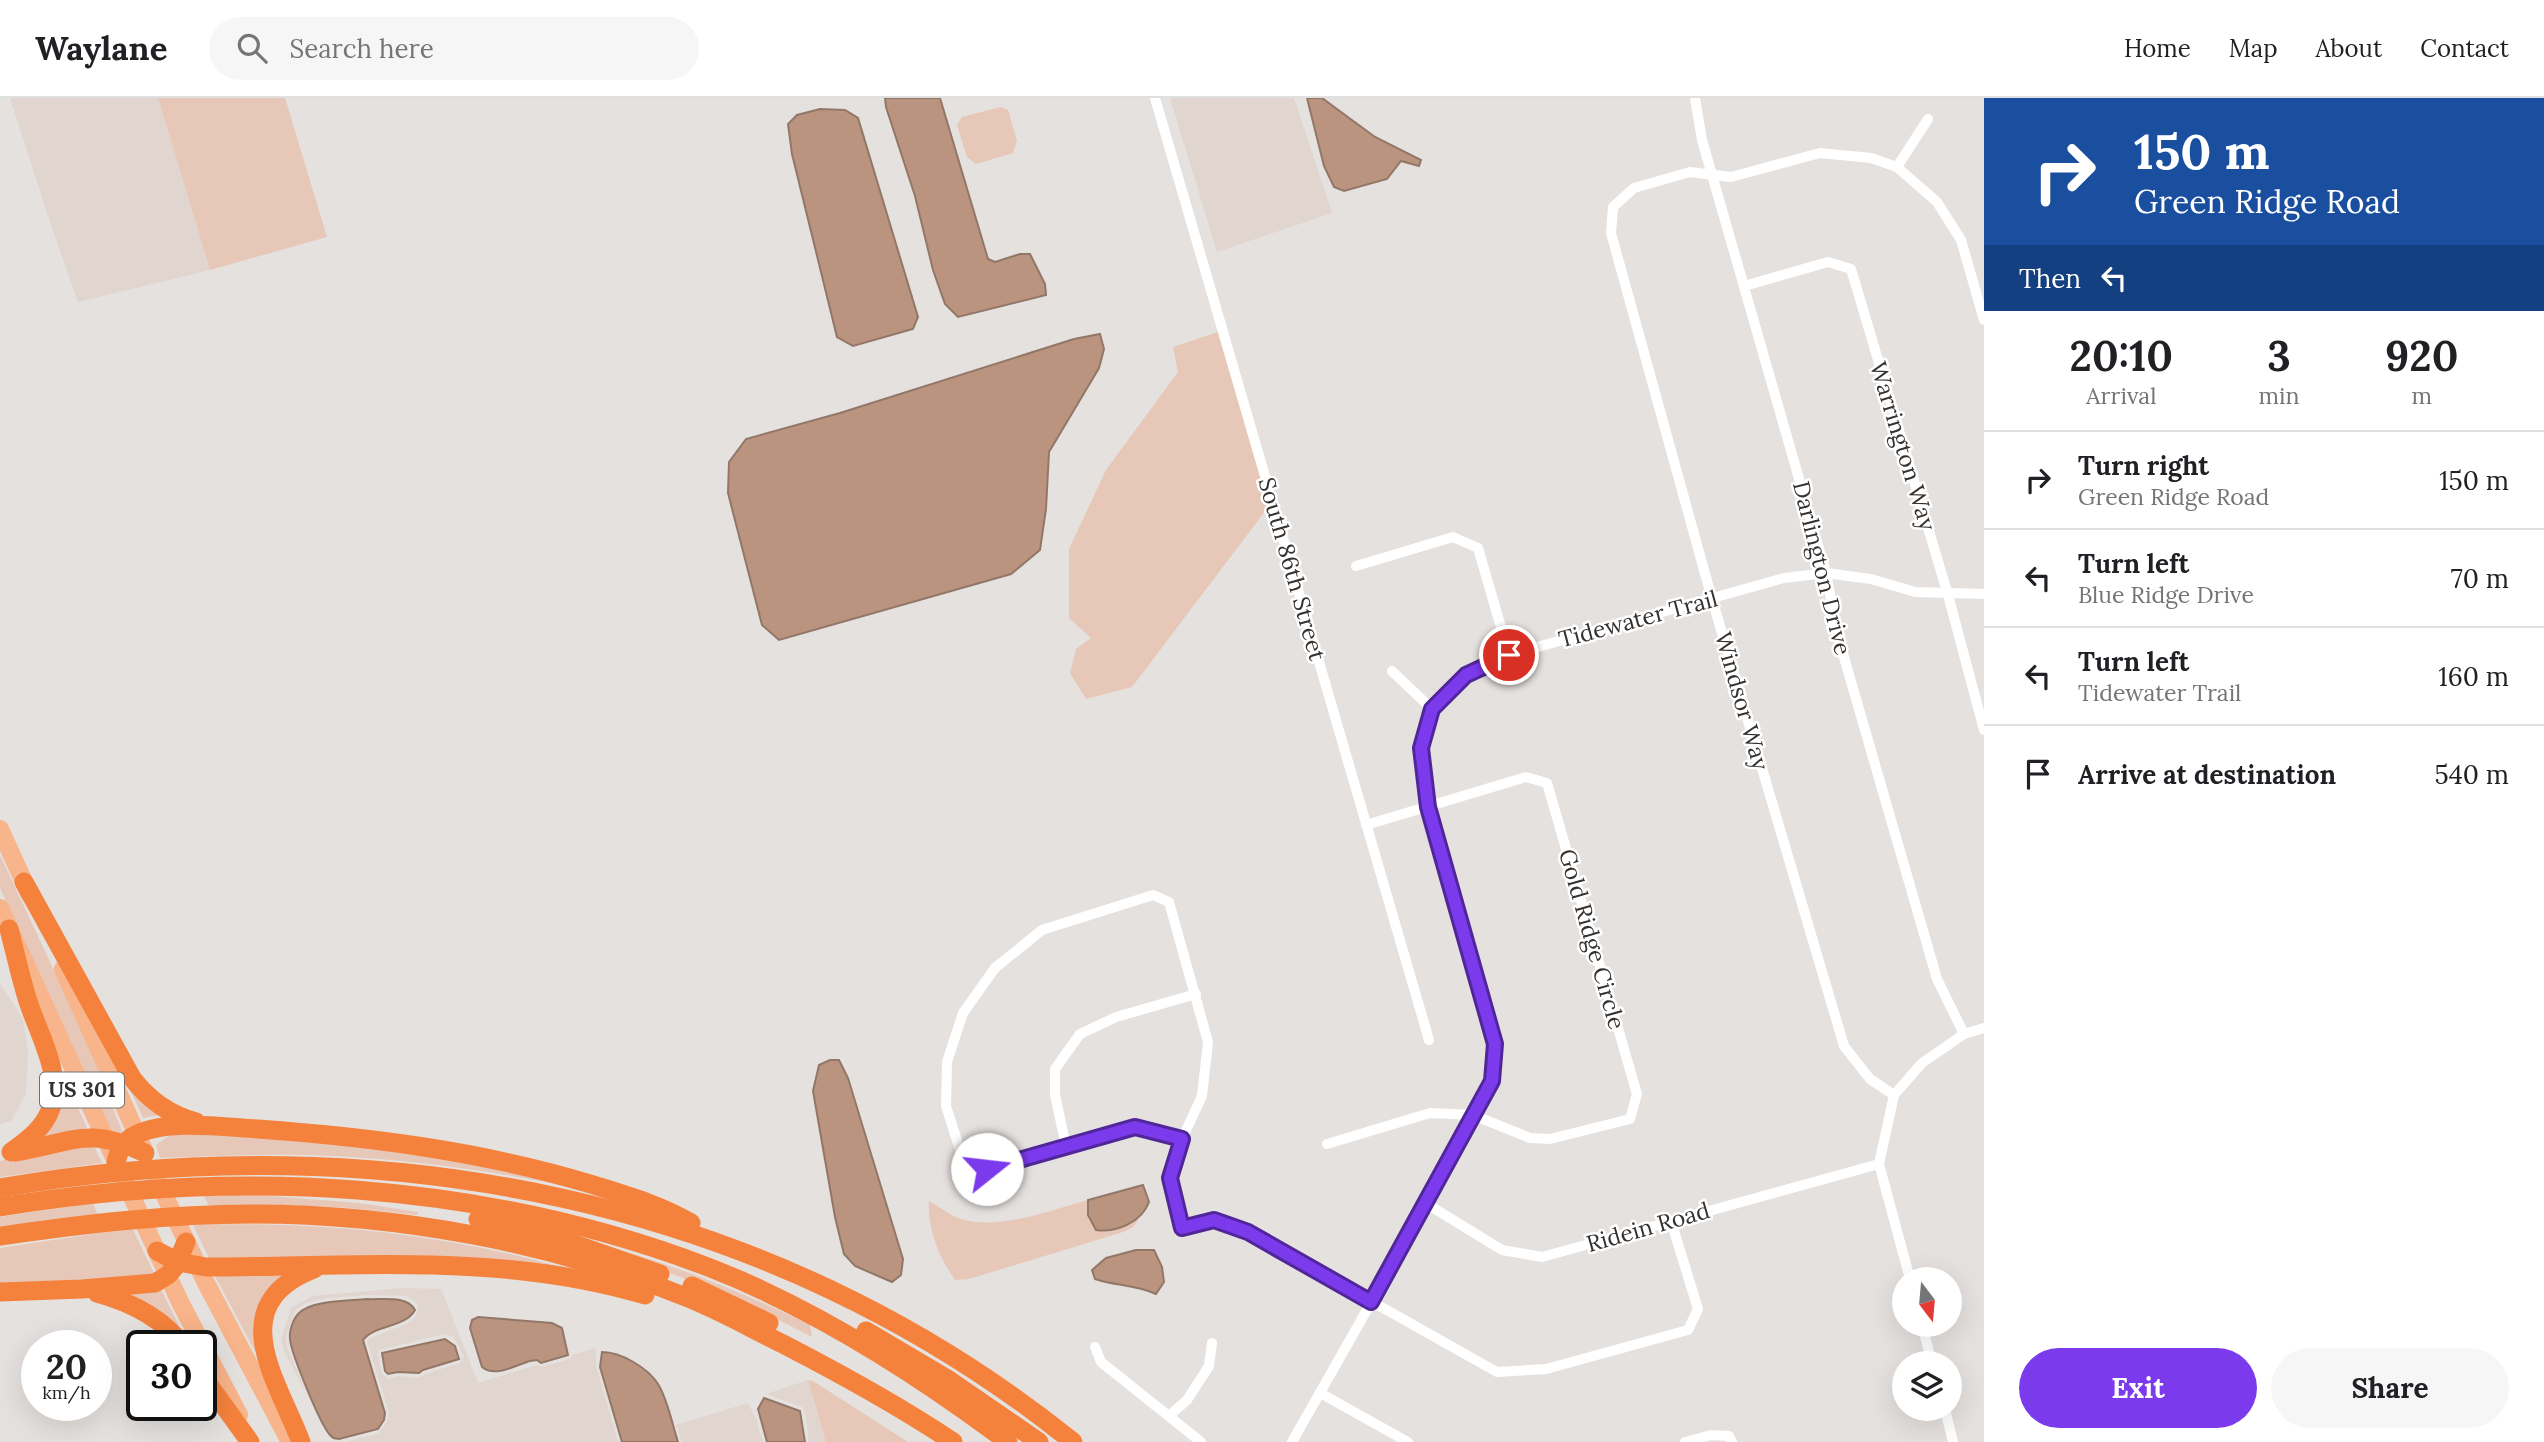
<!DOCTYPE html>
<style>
body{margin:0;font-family:Lora,serif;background:#f6f6f6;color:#202124;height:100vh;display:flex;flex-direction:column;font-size:26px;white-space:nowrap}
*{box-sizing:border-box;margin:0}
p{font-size:23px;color:#757577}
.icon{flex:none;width:38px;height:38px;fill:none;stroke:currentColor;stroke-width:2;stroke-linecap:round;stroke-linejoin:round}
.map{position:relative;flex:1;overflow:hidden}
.side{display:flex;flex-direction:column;background:#fff;width:560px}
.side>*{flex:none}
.top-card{background:#1a4fa0;color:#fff;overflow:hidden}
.needle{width:46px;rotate:164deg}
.fabs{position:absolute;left:1892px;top:1169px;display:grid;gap:14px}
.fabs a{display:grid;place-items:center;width:70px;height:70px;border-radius:50%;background:#fff;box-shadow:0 7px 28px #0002;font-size:35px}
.speed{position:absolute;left:21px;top:1232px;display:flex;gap:14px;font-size:35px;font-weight:700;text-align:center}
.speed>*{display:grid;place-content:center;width:91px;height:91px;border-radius:50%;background:#fff;box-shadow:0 7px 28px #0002;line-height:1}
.speed small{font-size:18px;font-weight:400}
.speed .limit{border:4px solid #111;border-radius:10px;background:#fff;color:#111}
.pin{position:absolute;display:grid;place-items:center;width:60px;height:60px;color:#fff;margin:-30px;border:4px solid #fff;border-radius:50%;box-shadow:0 2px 7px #0007}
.me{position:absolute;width:77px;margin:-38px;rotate:74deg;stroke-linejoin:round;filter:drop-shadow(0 0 5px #0008)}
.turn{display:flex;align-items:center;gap:24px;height:147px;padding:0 35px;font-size:32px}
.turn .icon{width:91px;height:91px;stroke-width:2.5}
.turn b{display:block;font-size:49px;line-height:60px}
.then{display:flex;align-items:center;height:66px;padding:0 35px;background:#0003;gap:14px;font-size:26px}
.eta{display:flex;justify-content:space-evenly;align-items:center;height:119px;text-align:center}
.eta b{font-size:42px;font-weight:800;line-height:49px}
.button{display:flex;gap:14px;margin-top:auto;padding:14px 35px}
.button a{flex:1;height:80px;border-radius:42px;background:#7c3aed;color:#fff;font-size:28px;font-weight:800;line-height:80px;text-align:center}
.button a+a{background:#f6f6f6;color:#202124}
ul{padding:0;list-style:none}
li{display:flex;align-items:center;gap:21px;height:98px;padding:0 35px;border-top:2px solid #e0e0e0}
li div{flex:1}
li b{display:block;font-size:26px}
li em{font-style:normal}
header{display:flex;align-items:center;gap:42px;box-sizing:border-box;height:98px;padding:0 35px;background:#fff;border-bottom:2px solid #e0e0e0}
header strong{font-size:33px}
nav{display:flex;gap:38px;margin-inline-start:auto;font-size:24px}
.search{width:490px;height:63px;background:#f6f6f6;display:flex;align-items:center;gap:18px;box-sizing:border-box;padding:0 24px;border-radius:38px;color:#757577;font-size:26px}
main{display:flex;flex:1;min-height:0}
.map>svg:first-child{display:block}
</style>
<header>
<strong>Waylane</strong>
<div class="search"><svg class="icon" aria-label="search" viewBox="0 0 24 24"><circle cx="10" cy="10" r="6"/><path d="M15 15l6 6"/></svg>Search here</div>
<nav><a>Home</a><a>Map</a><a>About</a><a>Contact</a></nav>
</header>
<main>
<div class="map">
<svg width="1984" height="1344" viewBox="0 0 1984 1344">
<rect width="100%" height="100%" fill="#e5e1df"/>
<g fill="#e0d5cf" fill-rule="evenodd">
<path d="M10,0h148l52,172 -132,32 -27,-77z"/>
<path d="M1170,0h124l38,115 -115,39z"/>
<path d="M0,885l23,36 5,33 -2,42 -15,27 -11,3z"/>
<path d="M402,1190l39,1 37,94 59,-18 5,2 28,-8 2,-4 23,-7 2,21 21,73h-272l33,-9 9,-13 1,-8 -22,-71 3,-3 36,-14 9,-6 3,-10 -3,-7 -9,-5 -39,-1 -40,3 -21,5 -10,6 -10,27 1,11 21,50 -23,-44 -4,-13 10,-32 21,-12zM444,1236l8,2 6,8 6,13 -4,6 -35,11 -6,4 -21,-2 -10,3 -6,-5 -4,-20 1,-4z"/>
<path d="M808,1282l18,62h-17l-3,-26 -4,-9 -36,-13z"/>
<path d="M748,1305l8,16 7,23h-81l-6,-17z"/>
</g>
<g fill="#e7c7b7">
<path d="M158,0h127l42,139 -117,33z"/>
<path d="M1001,9l7,3 9,31 -4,12 -37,11 -9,-7 -10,-32 5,-8z"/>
<path d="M1218,234l51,174 -137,181 -46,12 -16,-26 6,-24 15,-11 -22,-20v-69l37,-79 72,-98 -5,-25z"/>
<path d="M0,757l87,186 35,90 -2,3 -11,-4 -109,-242z"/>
<path d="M54,956l33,74 -35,11 -10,-4z"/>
<path d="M130,991l36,25 -23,4z"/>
<path d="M176,1033l191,10 215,48c-83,-17 -166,-29 -250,-33 -58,-3 -115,0 -172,2l-4,-13z"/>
<path d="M86,1041l5,1 11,23 -102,14v-16z"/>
<path d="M244,1096l115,9 59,9 -1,3c-69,-9 -138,-13 -207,-7l-6,-12z"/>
<path d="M1088,1102l3,23 16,9 33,-14 -8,10 -12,5 -151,46 -14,1c-16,-23 -28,-51 -26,-79 10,5 19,13 29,17 37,14 93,-8 130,-18z"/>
<path d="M93,1105l5,13 -31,1 -67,9v-9z"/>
<path d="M193,1127c119,-4 242,8 357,39l-1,5 -338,-7z"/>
<path d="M132,1130l23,47 -155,13v-40z"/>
<path d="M605,1147c71,21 138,47 205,80l2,12 -64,-33 -143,-57z"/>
<path d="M227,1173l63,5 -33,79 -42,-79z"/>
<path d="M161,1191l26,53 -66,-50z"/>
<path d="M808,1282l5,1 95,61h-82z"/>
</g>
<g fill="#ba947f" stroke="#927768" stroke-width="2">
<path d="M885,0h55l48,161 7,3 25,-8h10l15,30 1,11 -88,22 -13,-13 -12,-34 -18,-74 -29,-89z"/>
<path d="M1307,0h15l53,39 46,23 -2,6 -18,-5 -14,18 -43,12 -10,-4 -10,-21z"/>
<path d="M820,11l25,1 13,8 60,199 -5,12 -60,17 -16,-9 -45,-183 -4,-30 9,-9z"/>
<path d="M1100,236l4,15 -5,19 -50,84 -3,57 -6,41 -29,24 -232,66 -17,-15 -34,-132 1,-31 17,-23 94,-26 234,-74z"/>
<path d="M830,962h9l9,18 55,181 -2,16 -9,7 -37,-16 -11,-12 -9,-37 -22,-126 6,-26z"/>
<path d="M1143,1087l6,17c-7,20 -33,31 -53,28l-8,-15v-15z"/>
<path d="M1136,1152h18l8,17 2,15 -8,12c-22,-10 -41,-8 -61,-15l-3,-9 14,-12z"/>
<path d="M367,1201c15,1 40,-4 48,11 -10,18 -39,14 -52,30l22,73 -1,7 -6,9 -39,10c-6,-1 -5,0 -9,-4 -10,-11 -39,-82 -40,-96 -1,-8 3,-20 9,-26 12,-13 51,-12 68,-14z"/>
<path d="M478,1219l74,6 10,5 6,27 -27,8 -4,-3 -7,1c-14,4 -35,17 -48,6l-12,-39 2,-8z"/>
<path d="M445,1241l10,7 4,13 -36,11 -4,3 -21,-1 -10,2 -3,-3 -3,-18z"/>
<path d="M602,1254c19,0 46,16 56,32 10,16 14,40 20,58h-56l-22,-75z"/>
<path d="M764,1300l36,13 5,31h-38l-9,-33z"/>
</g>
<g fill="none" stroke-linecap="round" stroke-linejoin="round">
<g stroke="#fff" stroke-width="10">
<path d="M1155,0l274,942"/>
<path d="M1695,0l7,42 124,433 11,60 100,346 27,55"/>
<path d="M1897,69l31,-48"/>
<path d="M1744,188l84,-24 23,7 97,326 36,135"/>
<path d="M1356,468l97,-29 25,11 31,107"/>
<path d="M1392,573l40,38"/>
<path d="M1894,997l-24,-16 -26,-33 -132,-447 -101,-366 2,-26 21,-19 56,-16 41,5 89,-24 51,5 26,9 40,35 24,38 23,80"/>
<path d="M1182,1041l-47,-12 -148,42 -24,-10 -17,-53 1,-44 16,-49 32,-45 47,-38 111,-35 16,7 39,140 -6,54 -20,43 -12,39 12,50 32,-8 34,12 249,140 49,-3 142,-39 10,-21 -27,-88"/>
<path d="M1327,1046l103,-31 43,2 57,23 20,1 80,-20 7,-25 -90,-311 -21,-6 -160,48"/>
<path d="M1066,1048l-11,-51v-26l25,-35 36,-17 80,-23"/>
<path d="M1427,1106l75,46 40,7 337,-93"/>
<path d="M1910,1181l-31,-115 15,-69 28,-32 42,-29 20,-6"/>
<path d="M1922,1227l10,38"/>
<path d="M1095,1249l6,15 100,80"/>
<path d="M1320,1295l88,49"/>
<path d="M1945,1311l8,33"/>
<path d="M1170,1317l17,-15 22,-34 3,-23"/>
<path d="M1292,1344l135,-238 65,-123 3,-37 -67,-237 -7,-59 11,-39 34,-34 43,-20 275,-77 42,-5 45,6 44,13 69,2"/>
<path d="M1685,1344l26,-7 18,1 3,6"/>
</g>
<g stroke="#f8b48a" stroke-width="18">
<path d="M0,731l30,66"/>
<path d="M0,810l180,394 59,113"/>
<path d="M63,871l80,179"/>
<path d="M156,1079l50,106 84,159"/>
</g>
<g stroke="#f4823c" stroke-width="19">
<path d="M24,784l108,196c16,21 38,37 64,44"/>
<path d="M9,831c6,23 11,46 18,69 10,34 36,74 24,110 -7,20 -23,32 -40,44"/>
<path d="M15,1054c57,-9 72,-27 130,1"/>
<path d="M116,1065c2,-11 6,-20 16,-26 31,-19 91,-10 126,-8 112,8 221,22 329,54 35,11 72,21 104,40"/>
<path d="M0,1090c379,-65 770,9 1073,254"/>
<path d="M0,1109c235,-39 483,-26 708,60 108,42 208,106 300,175"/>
<path d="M478,1121l93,24 89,31"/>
<path d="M0,1138c84,-12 168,-22 253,-22 142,0 298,28 430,82 34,13 67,32 100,48 58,30 115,61 170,98"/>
<path d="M157,1153l21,11 28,5c148,0 295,-15 439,28"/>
<path d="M692,1188l77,37"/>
<path d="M0,1194l82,-3 73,-6 13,-8 7,-8 11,-25"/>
<path d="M97,1195c33,9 65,24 86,53"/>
<path d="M866,1233l83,49 90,62"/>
<path d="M201,1276l49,68"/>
<path d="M301,1344c-24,-63 -79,-137 13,-173"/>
</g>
</g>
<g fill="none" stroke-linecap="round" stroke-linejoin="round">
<g stroke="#51269a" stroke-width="18">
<path id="route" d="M987,1071l148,-42 47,12 -12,39 12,50 32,-8 34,12 123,70 121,-221 3,-37 -67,-237 -7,-59 11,-39 34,-34 43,-20"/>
</g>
<use href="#route" stroke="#7c3aed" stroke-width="12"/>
</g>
<g text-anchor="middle" stroke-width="5" stroke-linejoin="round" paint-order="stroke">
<rect fill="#fff" stroke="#71706f" stroke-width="2" x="40" y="974.5" width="84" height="35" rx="5"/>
<g font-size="21" font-weight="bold" fill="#343231">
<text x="82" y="999">US 301</text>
</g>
<g font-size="23" fill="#343231" stroke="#fff">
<text transform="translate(1903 348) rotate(73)" y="8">Warrington Way</text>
<text transform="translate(1822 470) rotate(76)" y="8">Darlington Drive</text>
<text transform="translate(1292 471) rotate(74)" y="8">South 86th Street</text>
<text transform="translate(1638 521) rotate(-15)" y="8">Tidewater Trail</text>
<text transform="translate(1742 603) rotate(74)" y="8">Windsor Way</text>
<text transform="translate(1592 841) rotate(74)" y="8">Gold Ridge Circle</text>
<text transform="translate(1648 1129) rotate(-16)" y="8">Ridein Road</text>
</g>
</g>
</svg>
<div class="fabs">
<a><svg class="needle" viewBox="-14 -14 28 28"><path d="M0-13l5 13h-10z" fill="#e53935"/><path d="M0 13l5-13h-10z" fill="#757577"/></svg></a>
<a><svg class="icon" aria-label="layers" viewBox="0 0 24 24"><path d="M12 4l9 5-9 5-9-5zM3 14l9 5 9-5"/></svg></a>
</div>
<div class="speed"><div>20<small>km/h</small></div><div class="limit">30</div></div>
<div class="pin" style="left:1509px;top:557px;background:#d93025"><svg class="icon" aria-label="arrive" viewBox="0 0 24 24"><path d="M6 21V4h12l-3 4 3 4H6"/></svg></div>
<svg class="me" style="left:987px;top:1071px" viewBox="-20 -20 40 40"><circle r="19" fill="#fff"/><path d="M0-13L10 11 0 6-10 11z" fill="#7c3aed"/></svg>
</div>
<section class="side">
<div class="top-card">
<div class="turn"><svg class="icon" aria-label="right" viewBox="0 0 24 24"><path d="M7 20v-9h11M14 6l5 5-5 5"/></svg><div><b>150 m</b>Green Ridge Road</div></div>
<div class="then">Then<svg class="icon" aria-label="left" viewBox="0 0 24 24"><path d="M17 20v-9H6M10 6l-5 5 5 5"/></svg></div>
</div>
<div class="eta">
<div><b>20:10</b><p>Arrival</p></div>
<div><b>3</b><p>min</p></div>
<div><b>920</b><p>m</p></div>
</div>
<ul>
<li><svg class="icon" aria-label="right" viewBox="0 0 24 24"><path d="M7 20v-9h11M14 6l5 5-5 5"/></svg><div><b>Turn right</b><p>Green Ridge Road</p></div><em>150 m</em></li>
<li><svg class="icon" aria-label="left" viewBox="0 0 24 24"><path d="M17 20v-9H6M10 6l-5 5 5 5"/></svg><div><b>Turn left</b><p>Blue Ridge Drive</p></div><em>70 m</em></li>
<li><svg class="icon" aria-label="left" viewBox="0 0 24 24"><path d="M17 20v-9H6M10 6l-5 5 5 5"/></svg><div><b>Turn left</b><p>Tidewater Trail</p></div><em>160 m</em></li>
<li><svg class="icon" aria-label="arrive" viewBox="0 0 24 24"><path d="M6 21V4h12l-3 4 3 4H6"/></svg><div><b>Arrive at destination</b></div><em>540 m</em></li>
</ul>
<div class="button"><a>Exit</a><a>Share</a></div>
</section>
</main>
